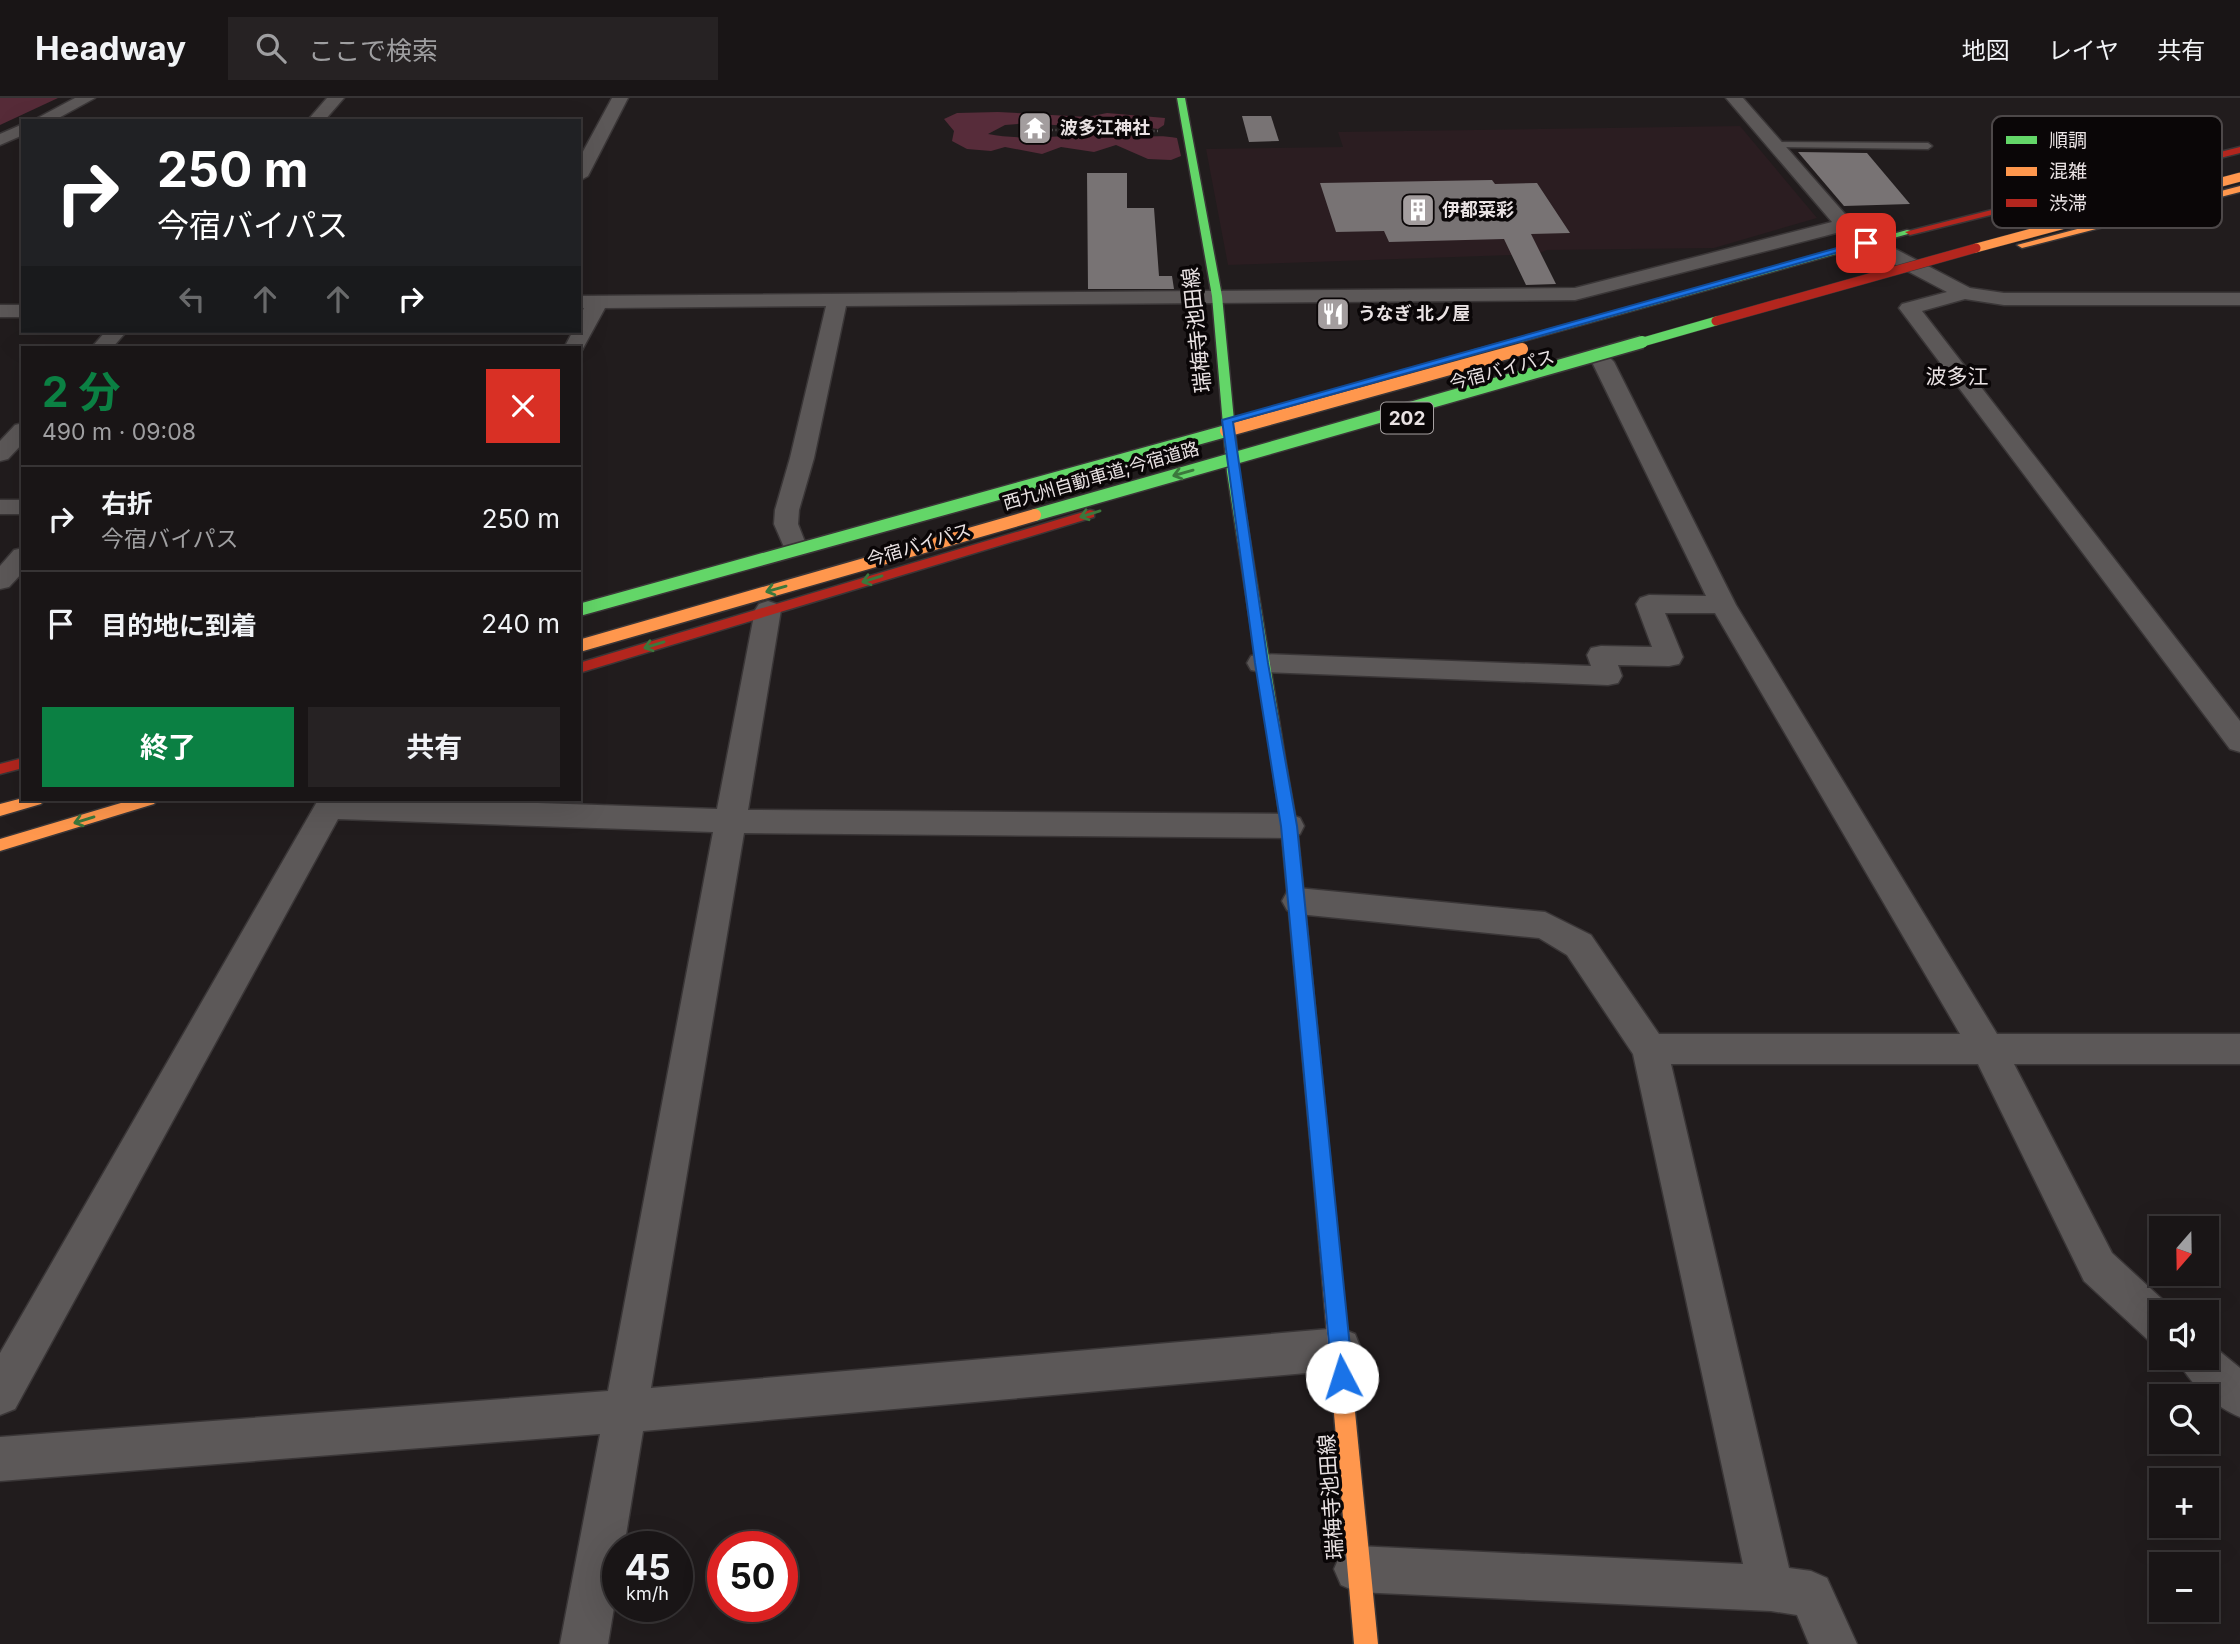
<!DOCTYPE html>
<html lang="ja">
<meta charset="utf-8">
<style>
body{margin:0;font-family:Inter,"Noto Sans JP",sans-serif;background:#262223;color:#f1f3f6;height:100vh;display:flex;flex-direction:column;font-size:26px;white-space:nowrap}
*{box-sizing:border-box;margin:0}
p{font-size:23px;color:#9f9fa1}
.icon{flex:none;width:38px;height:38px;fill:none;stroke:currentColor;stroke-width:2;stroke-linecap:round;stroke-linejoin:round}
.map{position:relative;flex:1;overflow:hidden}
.sheet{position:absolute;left:21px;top:248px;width:560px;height:455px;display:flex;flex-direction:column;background:#191516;border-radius:0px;box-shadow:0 7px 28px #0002,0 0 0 2px #373435}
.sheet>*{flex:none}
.hud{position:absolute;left:21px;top:21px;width:560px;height:214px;border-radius:0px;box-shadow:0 7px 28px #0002,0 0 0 2px #373435;background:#202124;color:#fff;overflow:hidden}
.needle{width:46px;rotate:200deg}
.buttons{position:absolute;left:2149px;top:1118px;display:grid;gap:14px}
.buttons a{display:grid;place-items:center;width:70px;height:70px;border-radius:0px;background:#191516;box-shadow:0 7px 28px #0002,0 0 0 2px #373435;font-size:35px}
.speed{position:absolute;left:602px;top:1433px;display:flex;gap:14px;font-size:35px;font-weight:700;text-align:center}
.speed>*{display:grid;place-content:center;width:91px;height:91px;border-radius:50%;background:#191516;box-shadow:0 7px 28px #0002,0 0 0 2px #373435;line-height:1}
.speed small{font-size:18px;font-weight:400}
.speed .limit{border:10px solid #d22;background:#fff;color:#111}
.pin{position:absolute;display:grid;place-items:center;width:60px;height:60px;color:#fff;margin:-30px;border-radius:14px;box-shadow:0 4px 10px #0006}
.me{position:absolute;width:77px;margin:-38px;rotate:355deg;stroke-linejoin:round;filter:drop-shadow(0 0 5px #0008)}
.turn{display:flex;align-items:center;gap:24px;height:147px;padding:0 21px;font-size:32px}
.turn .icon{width:91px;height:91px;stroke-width:2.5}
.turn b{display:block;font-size:49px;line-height:60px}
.lanes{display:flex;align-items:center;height:66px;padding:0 21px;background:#0003;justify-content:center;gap:35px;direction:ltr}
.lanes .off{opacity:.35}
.round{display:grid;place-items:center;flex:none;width:74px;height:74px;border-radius:0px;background:#262223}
.overview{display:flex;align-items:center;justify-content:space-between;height:119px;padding:0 21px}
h1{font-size:42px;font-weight:700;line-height:52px;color:#0b8043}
.primary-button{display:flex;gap:14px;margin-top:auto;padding:14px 21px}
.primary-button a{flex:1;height:80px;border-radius:0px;background:#0b8043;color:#fff;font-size:28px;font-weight:700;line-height:80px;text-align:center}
.primary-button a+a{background:#262223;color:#f1f3f6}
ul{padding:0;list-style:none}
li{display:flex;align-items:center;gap:21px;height:105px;padding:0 21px;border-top:2px solid #373435}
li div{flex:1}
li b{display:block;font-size:26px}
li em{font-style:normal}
header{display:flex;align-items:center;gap:42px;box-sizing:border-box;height:98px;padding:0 35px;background:#191516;border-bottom:2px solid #373435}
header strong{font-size:33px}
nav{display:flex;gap:38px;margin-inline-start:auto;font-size:24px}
.search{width:490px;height:63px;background:#262223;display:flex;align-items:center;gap:18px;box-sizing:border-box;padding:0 24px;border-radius:0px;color:#9f9fa1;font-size:26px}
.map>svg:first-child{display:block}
</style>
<header>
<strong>Headway</strong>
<div class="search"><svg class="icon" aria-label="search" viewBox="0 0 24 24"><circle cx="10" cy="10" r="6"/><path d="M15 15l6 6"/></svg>ここで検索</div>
<nav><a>地図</a><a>レイヤ</a><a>共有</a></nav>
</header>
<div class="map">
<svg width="2240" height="1546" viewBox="0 0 2240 1546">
<rect width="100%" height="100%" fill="#211c1d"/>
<path fill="#2b1d21" d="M1740,28l77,92 -103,30 -167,2 -10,4 -309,11 -22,-116 137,-2 -5,-15z"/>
<path fill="#572c3a" d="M998,14l89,5 20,-4 58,5 -1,7 -6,4 -27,-4 -14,5 -88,-7 -24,2 -17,9c46,9 95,-3 141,2 16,2 31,-2 48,2l4,18 -10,4 -23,-1 -32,-14 -22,7 -33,-5 -19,7 -37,-7 -14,4 -24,-2 -15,-8 2,-10 -10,-12 13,-6z"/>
<path fill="#562b38" d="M0,0h58l-58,27z"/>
<g fill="#787374">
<path d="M1242,18h29l8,25 -30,1z"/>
<path d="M1798,54l69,1 43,51 -66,2z"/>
<path d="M1087,75h40v35h27l5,68h13l2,13h-86z"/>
<path d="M1492,82l3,4 42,-1 33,50 -39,1 25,50 -30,1 -22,-46 -115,3 -5,-11 -48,1 -16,-49z"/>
</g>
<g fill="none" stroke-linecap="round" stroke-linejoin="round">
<g stroke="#3a3637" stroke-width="3">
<path id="lane" d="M1771,44l157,1 4,3 -4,3 -154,-2 -4,-3z"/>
</g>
<g stroke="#3a3637" stroke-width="3">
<g id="street">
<path d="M75,0h20l-42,23h-21z"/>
<path d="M327,0h17l-20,23h-17z"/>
<path d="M612,0h16l-40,78 -9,5v-22z"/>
<path d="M1726,0h17l116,132 111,58 34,5h236v12h-236l-39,-6 -43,12 318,410v31l-10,-3 -331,-441 3,-4 45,-12 -102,-54 -5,-6 -265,68 -729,6 -32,152 -15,52 -1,14 7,18 -3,5 -9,3 -9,-3 -10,-23 1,-14 15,-52 36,-152 -221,2 -24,44 -2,1v-5h-15l9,-17h6v-13l5,-10h-5v-12l996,-8 257,-66z"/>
<path d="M23,26v11l-23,10v-11z"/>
<rect x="0" y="207" width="23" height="12"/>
<path d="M106,233h21l-15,17h-21z"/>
<path d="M1603,258l7,2 4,4 122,243 261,429h243v30h-226l98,189 63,58 -14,1v33l-14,-6 -63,-58 -106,-217h-307l118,504 22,3 16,7 30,66h-48l-12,-29 -26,-4 -414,-19 -16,-7 -7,-16 7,-16 16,-7 386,18 -110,-510 -66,-99 -28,-17 -241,-24 -11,-4 -5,-9 5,-9 11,-4 247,24 46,23 68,99h301l-245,-421h-50l18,44 -4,7 -10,2 -51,-1 4,11 -4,7 -10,2 -347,-13 -10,-2 -4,-7 4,-7 10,-2 330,12 -4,-11 4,-7 10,-2 51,1 -16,-43 4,-6 9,-3 57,1 -114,-234 4,-4z"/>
<path d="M23,325v20l-15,16 -8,2v-20l15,-16z"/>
<rect x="0" y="402" width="23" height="14"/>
<path d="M23,450v24l-14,15 -9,2v-23l14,-16z"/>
<path d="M768,503l9,3 4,6 -33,200 541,4 11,4 4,8 -4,8 -11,4 -545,-5 -93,555 689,-60 15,6 6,15 -6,15 -15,6 -697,61 -19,116h-6v36l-10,61h-48l40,-210 -600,47v-44l608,-46 105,-559 -375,-13 -323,590 -15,6v-62l318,-553h132l267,9 38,-199 4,-6z"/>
<path d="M2207,1243l33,27v49c-25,-10 -52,-34 -63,-59h30z"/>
</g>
</g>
<g stroke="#3a3637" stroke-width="3">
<g id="fast">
<path d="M1177,0h8l37,198 17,176 48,298 -7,5 -7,-5 -46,-298 -15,-176z"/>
<path d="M1907,132l8,2 -434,121 -9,-2z"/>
</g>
</g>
<g stroke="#3a3637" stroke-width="3">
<g id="slow">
<path d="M2240,88v6l-218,56 -5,-3z"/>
<path d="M23,700l21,2 -3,4 -41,12v-12z"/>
<path d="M131,702h26l-3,4 -154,47v-12z"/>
<path d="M1320,1042l7,3 2,6 49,495h-24l-43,-495 2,-6z"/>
</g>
</g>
<g stroke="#3a3637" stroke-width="3">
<g id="jam">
<path d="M2240,49v6l-330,82 -5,-3z"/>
<path d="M1090,412l4,1v6l-515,156v-10z"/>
<path d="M23,660v10l-23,6v-10z"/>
<path d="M1280,667l7,5 10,56 32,323 -2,6 -7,3 -7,-3 -2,-6 -30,-323 -8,-56z"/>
</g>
</g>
<path stroke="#585354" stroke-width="2.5" stroke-dasharray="1 2.5" stroke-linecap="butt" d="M1052,32l108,1"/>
<use href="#lane" fill="#5c5858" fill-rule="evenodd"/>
<use href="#street" fill="#5c5858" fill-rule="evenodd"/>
<use href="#fast" fill="#63d668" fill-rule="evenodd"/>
<use href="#slow" fill="#ff974d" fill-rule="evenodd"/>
<use href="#jam" fill="#b3261e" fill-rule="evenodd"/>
<g stroke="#3a3637" stroke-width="10" stroke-linecap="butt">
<path id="fast-bridge-far1" d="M1636,246l80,-23"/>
</g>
<g stroke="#3a3637" stroke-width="15" stroke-linecap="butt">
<g id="fast-bridge">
<path d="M1035,417l607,-173"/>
<path d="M579,512l647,-179"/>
</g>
</g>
<g stroke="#3a3637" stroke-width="10" stroke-linecap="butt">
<path id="slow-bridge-far1" d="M1976,150l264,-71"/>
</g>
<g stroke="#3a3637" stroke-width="15" stroke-linecap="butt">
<g id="slow-bridge">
<path d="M1226,333l296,-82"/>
<path d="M579,548l456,-131"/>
</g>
</g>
<g stroke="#3a3637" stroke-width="10" stroke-linecap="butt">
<path id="jam-bridge" d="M1716,223l260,-73"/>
</g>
<use href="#fast-bridge-far1" stroke="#63d668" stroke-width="9"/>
<use href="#fast-bridge" stroke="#63d668" stroke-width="12"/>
<use href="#slow-bridge-far1" stroke="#ff974d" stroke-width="9"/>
<use href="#slow-bridge" stroke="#ff974d" stroke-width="12"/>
<use href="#jam-bridge" stroke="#b3261e" stroke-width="9"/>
</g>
<defs><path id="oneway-shaft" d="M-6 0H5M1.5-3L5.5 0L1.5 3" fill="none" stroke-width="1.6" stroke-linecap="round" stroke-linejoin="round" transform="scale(1.75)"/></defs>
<g stroke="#3b783c">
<use href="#oneway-shaft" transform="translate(1183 375) rotate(164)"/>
<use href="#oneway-shaft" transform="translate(1090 416) rotate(163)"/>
<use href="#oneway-shaft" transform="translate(872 481) rotate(163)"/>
<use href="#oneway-shaft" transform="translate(776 491) rotate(164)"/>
<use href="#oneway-shaft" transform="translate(654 547) rotate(163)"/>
<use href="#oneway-shaft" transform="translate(84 722) rotate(163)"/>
</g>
<path fill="#1a73e8" stroke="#114b97" stroke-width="2" d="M1862,143l9,2 -638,179 35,241 29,163 56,551 -3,7 -8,3 -7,-3 -3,-7 -51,-551 -26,-163 -33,-243z"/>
<defs>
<g id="temple-square" transform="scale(1.75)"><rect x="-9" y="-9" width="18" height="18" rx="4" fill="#a39d9e" stroke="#0a0607"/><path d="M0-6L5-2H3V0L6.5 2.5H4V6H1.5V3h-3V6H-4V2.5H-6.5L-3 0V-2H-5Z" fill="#fff"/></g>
<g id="building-square" transform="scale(1.75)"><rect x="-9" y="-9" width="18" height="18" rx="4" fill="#a39d9e" stroke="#0a0607"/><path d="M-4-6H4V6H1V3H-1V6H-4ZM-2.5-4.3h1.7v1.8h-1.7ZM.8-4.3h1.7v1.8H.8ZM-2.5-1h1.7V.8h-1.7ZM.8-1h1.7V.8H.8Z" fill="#fff"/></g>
<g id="restaurant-square" transform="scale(1.75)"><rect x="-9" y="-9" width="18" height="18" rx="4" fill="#a39d9e" stroke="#0a0607"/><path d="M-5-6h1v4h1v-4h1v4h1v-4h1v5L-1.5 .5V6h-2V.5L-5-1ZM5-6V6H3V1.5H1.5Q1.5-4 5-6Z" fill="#fff"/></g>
</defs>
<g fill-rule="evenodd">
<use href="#temple-square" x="1035" y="30"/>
<use href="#building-square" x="1418" y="112"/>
<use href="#restaurant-square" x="1333" y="216"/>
</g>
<g text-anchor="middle" stroke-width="7" stroke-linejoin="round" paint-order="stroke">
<g font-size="18" font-weight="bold" fill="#e9e2e3" stroke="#0a0607" text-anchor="start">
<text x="1060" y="36">波多江神社</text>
<text x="1442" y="118">伊都菜彩</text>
<text x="1358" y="222">うなぎ 北ノ屋</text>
</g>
<g font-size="18" fill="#e9e2e3" stroke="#0a0607">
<text transform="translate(1502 272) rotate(-15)" y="6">今宿バイパス</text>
<text transform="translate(1101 378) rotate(-16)" y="6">西九州自動車道;今宿道路</text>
<text transform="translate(919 447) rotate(-17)" y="6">今宿バイパス</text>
</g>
<rect fill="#0a0607" stroke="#a6a0a1" stroke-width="2" x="1381" y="304.5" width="52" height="31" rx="5"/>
<g font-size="19" font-weight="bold" fill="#e9e2e3">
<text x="1407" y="327">202</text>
</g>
<g font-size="21" fill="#e9e2e3" stroke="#0a0607">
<text transform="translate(1197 232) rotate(-96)" y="7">瑞梅寺池田線</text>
<text transform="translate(1331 1399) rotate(-94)" y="7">瑞梅寺池田線</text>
</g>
<g font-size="21" fill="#e9e2e3" stroke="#0a0607">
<text x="1957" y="286">波多江</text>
</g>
</g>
<rect x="1992" y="18" width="230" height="112" rx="10" fill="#0a0607" stroke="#4d4849" stroke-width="2"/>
<rect x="2006" y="38" width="31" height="8" fill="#63d668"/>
<rect x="2006" y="69" width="31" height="9" fill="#ff974d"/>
<rect x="2006" y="101" width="31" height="8" fill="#b3261e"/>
<g font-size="19" fill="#e9e2e3">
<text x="2049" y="49">順調</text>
<text x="2049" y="80">混雑</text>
<text x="2049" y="112">渋滞</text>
</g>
</svg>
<div class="buttons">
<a><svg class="needle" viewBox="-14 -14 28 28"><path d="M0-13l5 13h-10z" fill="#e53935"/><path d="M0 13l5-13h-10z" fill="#9f9fa1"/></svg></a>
<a><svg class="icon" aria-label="sound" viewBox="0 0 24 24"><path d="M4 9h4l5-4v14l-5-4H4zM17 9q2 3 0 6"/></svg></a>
<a><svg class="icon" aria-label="search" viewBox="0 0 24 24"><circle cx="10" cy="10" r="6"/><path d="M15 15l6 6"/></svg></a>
<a>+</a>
<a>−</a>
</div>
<div class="speed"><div>45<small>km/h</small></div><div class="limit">50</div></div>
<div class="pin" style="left:1866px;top:145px;background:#d93025"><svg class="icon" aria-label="arrive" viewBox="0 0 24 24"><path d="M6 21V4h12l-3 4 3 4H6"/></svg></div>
<svg class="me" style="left:1342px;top:1279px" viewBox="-20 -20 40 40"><circle r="19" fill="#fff"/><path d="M0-13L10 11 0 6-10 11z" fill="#1a73e8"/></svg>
<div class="hud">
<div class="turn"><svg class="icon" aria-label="right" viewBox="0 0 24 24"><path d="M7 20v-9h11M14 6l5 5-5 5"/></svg><div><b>250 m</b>今宿バイパス</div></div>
<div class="lanes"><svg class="icon off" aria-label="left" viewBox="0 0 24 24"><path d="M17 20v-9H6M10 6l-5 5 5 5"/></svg><svg class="icon off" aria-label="ahead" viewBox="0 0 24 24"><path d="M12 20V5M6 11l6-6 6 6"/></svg><svg class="icon off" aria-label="ahead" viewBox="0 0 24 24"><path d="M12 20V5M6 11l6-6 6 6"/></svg><svg class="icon" aria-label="right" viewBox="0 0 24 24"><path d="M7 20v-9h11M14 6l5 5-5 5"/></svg></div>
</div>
<section class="sheet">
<div class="overview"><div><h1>2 分</h1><p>490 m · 09:08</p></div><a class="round" style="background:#d93025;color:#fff"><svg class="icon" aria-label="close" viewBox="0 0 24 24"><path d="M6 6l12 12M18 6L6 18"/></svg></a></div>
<ul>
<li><svg class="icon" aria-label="right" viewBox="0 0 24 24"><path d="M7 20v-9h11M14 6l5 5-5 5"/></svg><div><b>右折</b><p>今宿バイパス</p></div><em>250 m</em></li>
<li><svg class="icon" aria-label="arrive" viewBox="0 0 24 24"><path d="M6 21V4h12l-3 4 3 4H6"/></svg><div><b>目的地に到着</b></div><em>240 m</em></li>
</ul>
<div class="primary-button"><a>終了</a><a>共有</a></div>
</section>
</div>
